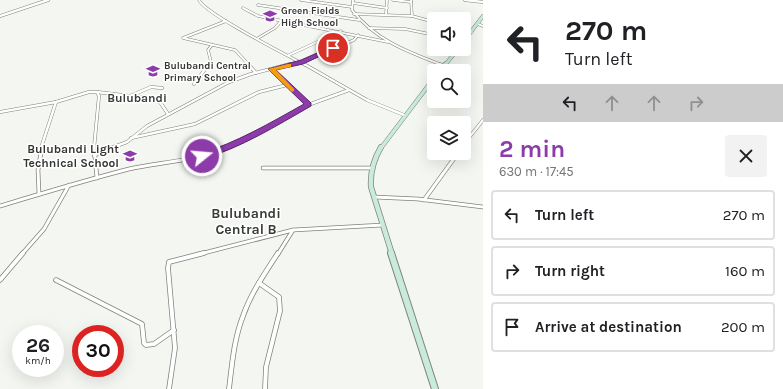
<!DOCTYPE html>
<meta charset="utf-8">
<style>
body{margin:0;font-family:Karla,sans-serif;background:#f2f2f2;color:#202124;height:100vh;display:flex;flex-direction:column;font-size:15px;white-space:nowrap}
*{box-sizing:border-box;margin:0}
p{font-size:13px;color:#757577}
.icon{flex:none;width:22px;height:22px;fill:none;stroke:currentColor;stroke-width:2;stroke-linecap:round;stroke-linejoin:round}
.map{position:relative;flex:1;overflow:hidden}
.drawer{display:flex;flex-direction:column;background:#fff;width:300px}
.drawer>*{flex:none}
.guide{background:#fff;color:#202124;overflow:hidden}
.tools{position:absolute;left:427px;top:12px;display:grid;gap:8px}
.tools a{display:grid;place-items:center;width:44px;height:44px;border-radius:4px;background:#fff;box-shadow:0 4px 16px #0002;font-size:20px}
.speed{position:absolute;left:12px;top:325px;display:flex;gap:8px;font-size:20px;font-weight:700;text-align:center}
.speed>*{display:grid;place-content:center;width:52px;height:52px;border-radius:50%;background:#fff;box-shadow:0 4px 16px #0002;line-height:1}
.speed small{font-size:10px;font-weight:400}
.speed .limit{border:6px solid #d22;background:#fff;color:#111}
.pin{position:absolute;display:grid;place-items:center;width:34px;height:34px;color:#fff;margin:-17px;border:2px solid #fff;border-radius:50%;box-shadow:0 1px 4px #0007}
.me{position:absolute;width:44px;margin:-22px;rotate:73deg;stroke-linejoin:round;filter:drop-shadow(0 0 3px #0008)}
.turn{display:flex;align-items:center;gap:14px;height:84px;padding:0 16px;font-size:18px}
.turn .icon{width:52px;height:52px;stroke-width:2.5}
.turn b{display:block;font-size:28px;line-height:34px}
.lanes{display:flex;align-items:center;height:38px;padding:0 16px;background:#0003;justify-content:center;gap:20px;direction:ltr}
.lanes .off{opacity:.35}
.round{display:grid;place-items:center;flex:none;width:42px;height:42px;border-radius:4px;background:#f2f2f2}
.headline{display:flex;align-items:center;justify-content:space-between;height:68px;padding:0 16px}
h1{font-size:24px;font-weight:700;line-height:30px;color:#8d3ba9}
ul{padding:0;list-style:none}
li{display:flex;align-items:center;gap:12px;height:50px;margin:0 8px 6px;padding:0 8px;border:2px solid #e0e0e0;border-radius:4px}
li div{flex:1}
li b{display:block;font-size:15px}
li em{font-style:normal}
main{display:flex;flex:1;min-height:0}
.map>svg:first-child{display:block}
</style>
<main>
<div class="map">
<svg width="483" height="389" viewBox="0 0 483 389">
<rect width="100%" height="100%" fill="#f4f7f1"/>
<path fill="#c7c5c0" stroke="#8b8a86" d="M466,17l4,1 -2,3 -4,-1v-1z"/>
<g fill="none" stroke-linecap="round" stroke-linejoin="round">
<g stroke="#80827d" stroke-width="3">
<g id="minor-far3">
<path d="M199,0c6,14 88,55 106,65"/>
<path d="M301,0l51,7"/>
<path d="M353,0l-1,10c23,30 56,42 90,55"/>
<path d="M393,0l18,2"/>
<path d="M411,0l1,16"/>
<path d="M353,3l34,5"/>
<path d="M258,5l101,15"/>
<path d="M243,8l15,8 130,26"/>
<path d="M354,14l58,2 22,6"/>
<path d="M386,14l1,-14"/>
<path d="M226,21l-43,17 52,12 14,15"/>
<path d="M478,24l5,2"/>
<path d="M369,28l36,1 29,6"/>
<path d="M464,30l8,2"/>
<path d="M258,38l17,-10 7,-8"/>
<path d="M289,55l52,-24"/>
<path d="M301,63l53,-23 4,-5"/>
<path d="M208,65l3,-3 -3,-12 4,-5"/>
<path d="M286,65l13,-3"/>
</g>
</g>
<g stroke="#80827d" stroke-width="3.5">
<g id="minor-far2">
<path d="M248,64l8,9"/>
<path d="M304,64l63,36 37,15"/>
<path d="M440,64l4,2"/>
<path d="M271,69l37,36"/>
<path d="M194,84l15,-20"/>
<path d="M97,92l33,4 21,-9 11,1"/>
<path d="M136,96l24,6 8,12"/>
<path d="M0,112l56,-10 33,-10h8l2,4 -5,52"/>
<path d="M131,138l64,-14 64,-32 28,-7"/>
<path d="M464,144l19,-24"/>
<path d="M41,148l15,-46"/>
<path d="M111,148l16,-6 20,-16 82,-44 22,-8 39,-10"/>
<path d="M225,148l37,-17 46,-26 41,-15"/>
</g>
</g>
<g stroke="#80827d" stroke-width="4.5">
<g id="minor-far1">
<path d="M94,147l3,31"/>
<path d="M94,155l20,-8"/>
<path d="M263,168h109"/>
<path d="M39,194l-1,-24 4,-23"/>
<path d="M374,197l44,2 65,8"/>
<path d="M424,200l34,-47"/>
<path d="M0,206c43,-13 86,-26 129,-37 33,-7 68,-8 98,-22"/>
<path d="M22,254l22,-25 25,-44"/>
<path d="M200,254l93,-24 90,-5"/>
<path d="M278,254l15,-24"/>
</g>
</g>
<g stroke="#80827d" stroke-width="5.5">
<g id="minor">
<path d="M0,280l23,-27"/>
<path d="M56,280l86,44 2,19 2,2 8,-1 20,-14"/>
<path d="M259,283l20,14 1,14 -14,56 -1,22"/>
<path d="M169,389l6,-41 -7,-80 1,-6 35,-9"/>
<path d="M229,389c3,-25 5,-50 14,-73 8,-23 22,-43 35,-63"/>
</g>
</g>
<g stroke="#80827d" stroke-width="3.5">
<g id="tertiary">
<path d="M465,0l18,2"/>
<path d="M0,16l48,-16"/>
</g>
</g>
<g stroke="#80827d" stroke-width="4">
<g id="secondary-far3">
<path d="M464,41l19,-25"/>
<path d="M445,65l13,-16"/>
</g>
</g>
<g stroke="#80827d" stroke-width="4.5">
<g id="secondary-far2">
<path d="M440,71l5,-7"/>
<path d="M381,148l53,-70"/>
</g>
</g>
<g stroke="#80827d" stroke-width="6">
<path id="secondary-far1" d="M381,147c-7,12 -11,26 -10,40l21,67"/>
</g>
<g stroke="#80827d" stroke-width="8">
<path id="secondary" d="M391,253l44,136"/>
</g>
<use href="#minor-far3" stroke="#fff" stroke-width="2"/>
<use href="#minor-far2" stroke="#fff" stroke-width="2.5"/>
<use href="#minor-far1" stroke="#fff" stroke-width="3"/>
<use href="#minor" stroke="#fff" stroke-width="4"/>
<use href="#tertiary" stroke="#fff" stroke-width="2.5"/>
<use href="#secondary-far3" stroke="#c8ebdc" stroke-width="3"/>
<use href="#secondary-far2" stroke="#c8ebdc" stroke-width="3.5"/>
<use href="#secondary-far1" stroke="#c8ebdc" stroke-width="4.5"/>
<use href="#secondary" stroke="#c8ebdc" stroke-width="6"/>
</g>
<path fill="#8d3ba9" stroke="#5c266e" d="M333,46l2,1v2l-32,15 -27,6 35,33v3c-35,20 -70,42 -109,53l-3,-1v-4c37,-11 71,-31 105,-50l-36,-35 33,-9z"/>
<path fill="#f59e0b" d="M288,64h3v3l-15,3 18,19v2l-2,1 -24,-23z"/>
<defs>
<g id="school-bare" transform="scale(1.08)"><path d="M0-5L7-2L0 1L-7-2ZM-4 1L0 2.5L4 1V4Q0 6-4 4Z" fill="#8d3ba9" stroke="#fff" stroke-width="2.5" paint-order="stroke"/></g>
</defs>
<g fill-rule="evenodd">
<use href="#school-bare" x="270" y="16"/>
<use href="#school-bare" x="153" y="71"/>
<use href="#school-bare" x="130" y="156"/>
</g>
<g text-anchor="middle" stroke-width="3" stroke-linejoin="round" paint-order="stroke">
<g font-size="10" font-weight="bold" fill="#353634" stroke="#fff" text-anchor="start">
<text x="281" y="14">Green Fields<tspan x="281" dy="12">High School</tspan></text>
<text x="164" y="69">Bulubandi Central<tspan x="164" dy="12">Primary School</tspan></text>
</g>
<g font-size="12" font-weight="bold" fill="#393b37" stroke="#fff">
<text x="137" y="102">Bulubandi</text>
</g>
<g font-size="12" font-weight="bold" fill="#353634" stroke="#fff" text-anchor="end">
<text x="119" y="153">Bulubandi Light<tspan x="119" dy="14">Technical School</tspan></text>
</g>
<g font-size="14" font-weight="bold" fill="#393b37" stroke="#fff">
<text x="246" y="218">Bulubandi<tspan x="246" dy="16">Central B</tspan></text>
</g>
</g>
</svg>
<div class="tools">
<a><svg class="icon" aria-label="sound" viewBox="0 0 24 24"><path d="M4 9h4l5-4v14l-5-4H4zM17 9q2 3 0 6"/></svg></a>
<a><svg class="icon" aria-label="search" viewBox="0 0 24 24"><circle cx="10" cy="10" r="6"/><path d="M15 15l6 6"/></svg></a>
<a><svg class="icon" aria-label="layers" viewBox="0 0 24 24"><path d="M12 4l9 5-9 5-9-5zM3 14l9 5 9-5"/></svg></a>
</div>
<div class="speed"><div>26<small>km/h</small></div><div class="limit">30</div></div>
<div class="pin" style="left:333px;top:48px;background:#d93025"><svg class="icon" aria-label="arrive" viewBox="0 0 24 24"><path d="M6 21V4h12l-3 4 3 4H6"/></svg></div>
<svg class="me" style="left:202px;top:156px" viewBox="-20 -20 40 40"><circle r="17" fill="#8d3ba9" stroke="#fff" stroke-width="3"/><path d="M0-11L8 9 0 5-8 9z" fill="#fff"/></svg>
</div>
<section class="drawer">
<div class="guide">
<div class="turn"><svg class="icon" aria-label="left" viewBox="0 0 24 24"><path d="M17 20v-9H6M10 6l-5 5 5 5"/></svg><div><b>270 m</b>Turn left</div></div>
<div class="lanes"><svg class="icon" aria-label="left" viewBox="0 0 24 24"><path d="M17 20v-9H6M10 6l-5 5 5 5"/></svg><svg class="icon off" aria-label="ahead" viewBox="0 0 24 24"><path d="M12 20V5M6 11l6-6 6 6"/></svg><svg class="icon off" aria-label="ahead" viewBox="0 0 24 24"><path d="M12 20V5M6 11l6-6 6 6"/></svg><svg class="icon off" aria-label="right" viewBox="0 0 24 24"><path d="M7 20v-9h11M14 6l5 5-5 5"/></svg></div>
</div>
<div class="headline"><div><h1>2 min</h1><p>630 m · 17:45</p></div><a class="round"><svg class="icon" aria-label="close" viewBox="0 0 24 24"><path d="M6 6l12 12M18 6L6 18"/></svg></a></div>
<ul>
<li><svg class="icon" aria-label="left" viewBox="0 0 24 24"><path d="M17 20v-9H6M10 6l-5 5 5 5"/></svg><div><b>Turn left</b></div><em>270 m</em></li>
<li><svg class="icon" aria-label="right" viewBox="0 0 24 24"><path d="M7 20v-9h11M14 6l5 5-5 5"/></svg><div><b>Turn right</b></div><em>160 m</em></li>
<li><svg class="icon" aria-label="arrive" viewBox="0 0 24 24"><path d="M6 21V4h12l-3 4 3 4H6"/></svg><div><b>Arrive at destination</b></div><em>200 m</em></li>
</ul>
</section>
</main>
